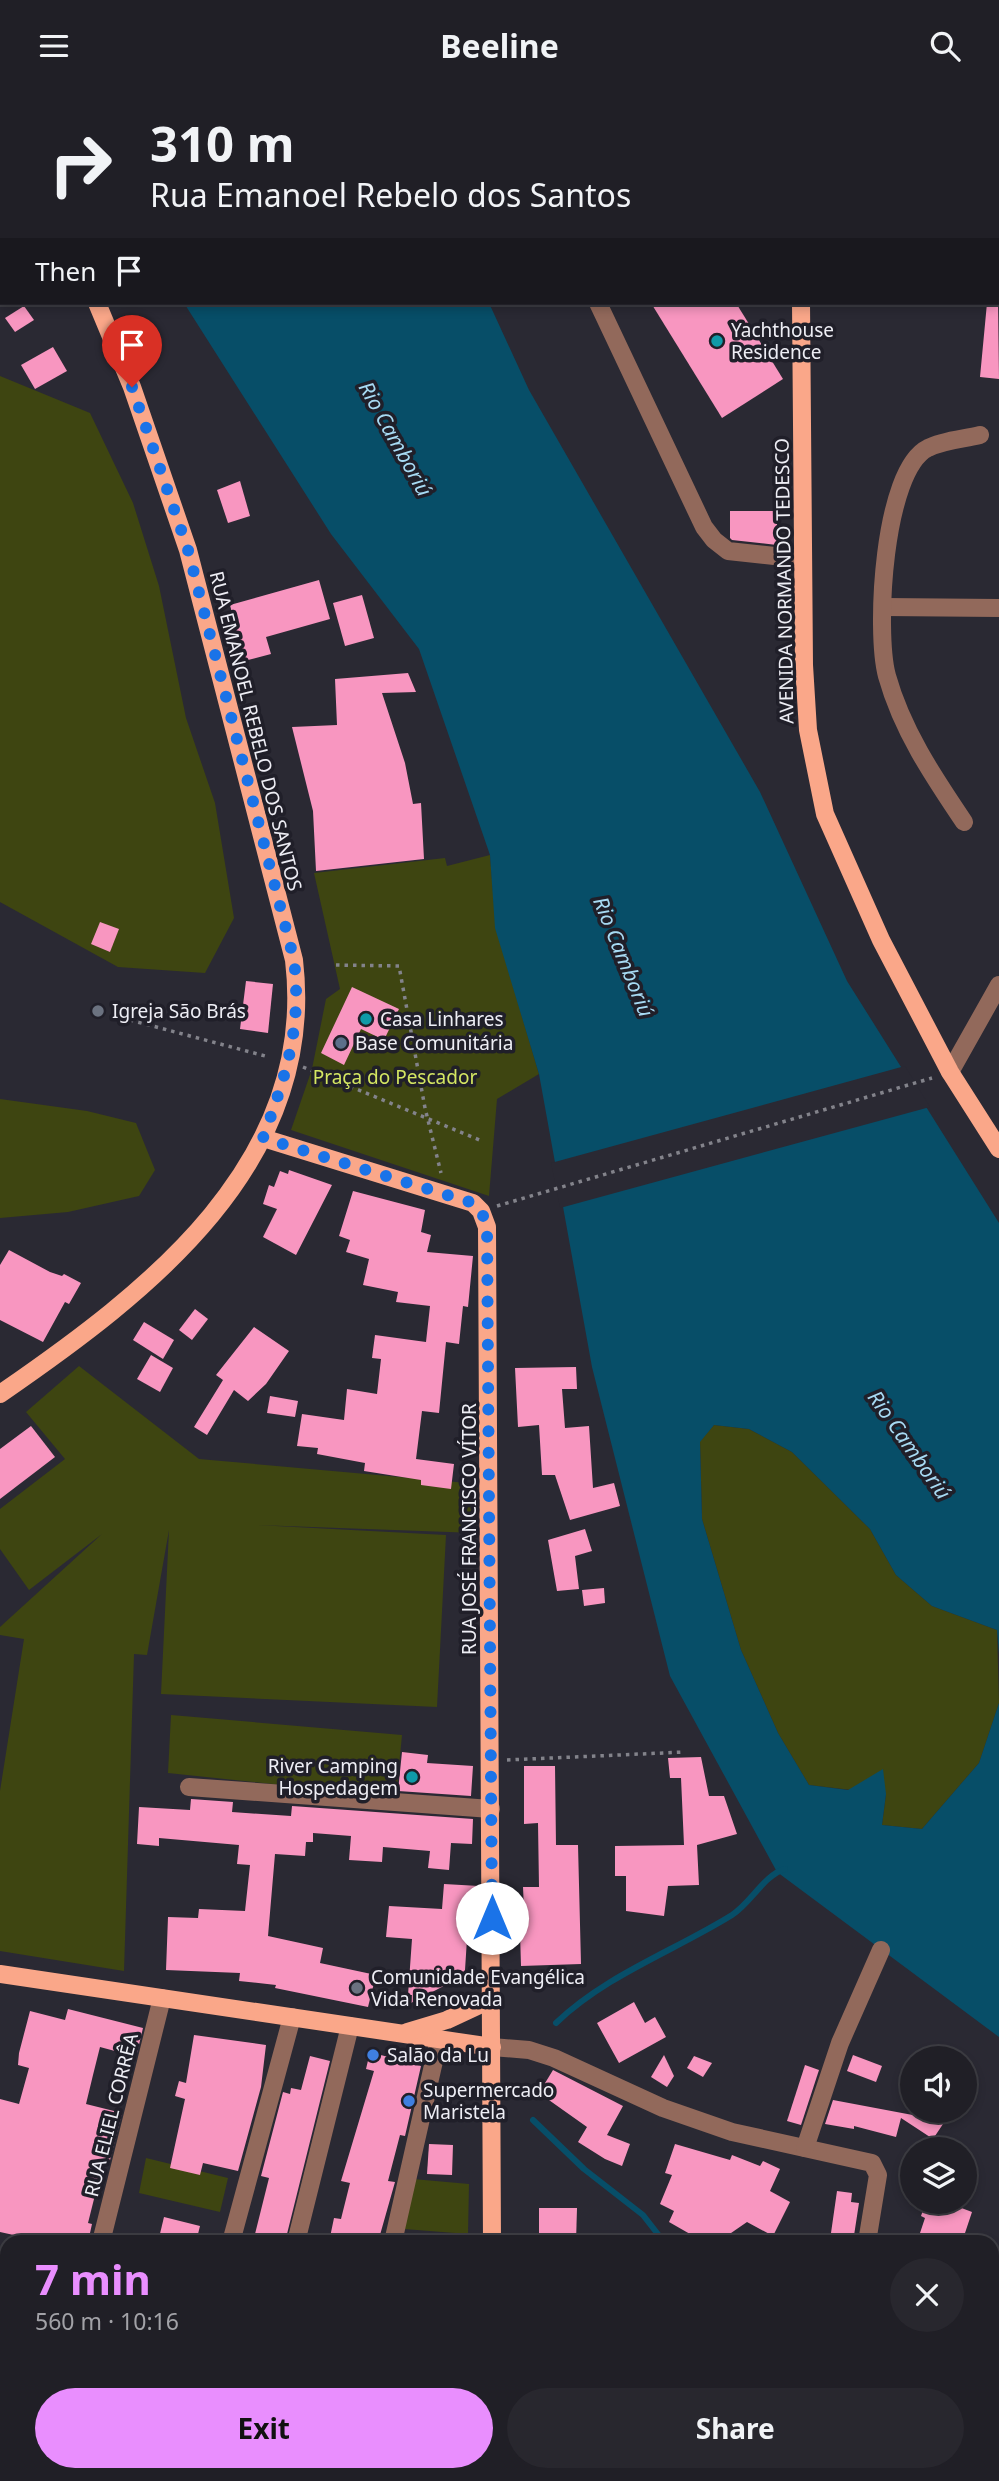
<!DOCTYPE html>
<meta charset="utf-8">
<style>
body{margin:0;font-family:"Noto Sans",sans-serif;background:#28272e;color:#f1f3f6;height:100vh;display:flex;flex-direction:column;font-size:26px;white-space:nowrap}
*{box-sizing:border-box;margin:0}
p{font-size:23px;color:#a2a2a7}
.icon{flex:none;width:38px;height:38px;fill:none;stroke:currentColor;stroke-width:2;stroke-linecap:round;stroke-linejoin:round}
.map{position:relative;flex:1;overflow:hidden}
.sheet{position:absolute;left:0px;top:2144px;width:999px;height:247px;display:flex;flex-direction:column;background:#201f26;border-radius:21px 21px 0 0;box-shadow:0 4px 10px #0003,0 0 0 2px #3d3d43}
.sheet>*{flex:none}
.banner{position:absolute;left:0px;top:0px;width:999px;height:214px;box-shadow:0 4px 10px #0003,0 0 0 2px #3d3d43;background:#201f26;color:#f1f3f6;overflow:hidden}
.fabs{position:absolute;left:900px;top:1955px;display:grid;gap:14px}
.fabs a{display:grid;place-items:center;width:77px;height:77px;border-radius:50%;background:#201f26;box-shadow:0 4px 10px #0003,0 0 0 2px #3d3d43;font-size:35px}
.pin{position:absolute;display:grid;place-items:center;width:60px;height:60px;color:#fff;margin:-72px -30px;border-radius:50% 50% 50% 0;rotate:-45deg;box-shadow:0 0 7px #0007}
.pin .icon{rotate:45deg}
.me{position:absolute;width:77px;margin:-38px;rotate:0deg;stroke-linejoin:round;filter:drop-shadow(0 0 5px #0008)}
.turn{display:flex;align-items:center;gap:24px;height:147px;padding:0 35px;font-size:32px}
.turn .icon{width:91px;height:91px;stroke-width:2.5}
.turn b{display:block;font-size:49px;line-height:60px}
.then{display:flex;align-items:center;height:66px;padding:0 35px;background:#0003;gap:14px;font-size:26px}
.round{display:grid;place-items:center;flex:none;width:74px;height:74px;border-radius:37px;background:#28272e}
.summary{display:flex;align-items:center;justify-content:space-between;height:119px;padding:0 35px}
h1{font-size:42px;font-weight:700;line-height:52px;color:#e98efe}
.primary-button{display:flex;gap:14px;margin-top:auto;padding:14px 35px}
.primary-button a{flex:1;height:80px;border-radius:42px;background:#e98efe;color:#111;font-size:28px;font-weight:700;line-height:80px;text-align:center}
.primary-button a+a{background:#28272e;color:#f1f3f6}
header{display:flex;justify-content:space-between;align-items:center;height:91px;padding:0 35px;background:#201f26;font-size:32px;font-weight:700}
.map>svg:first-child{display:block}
</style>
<header><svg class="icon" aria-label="menu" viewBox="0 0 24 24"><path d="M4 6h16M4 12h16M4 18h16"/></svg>Beeline<svg class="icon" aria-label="search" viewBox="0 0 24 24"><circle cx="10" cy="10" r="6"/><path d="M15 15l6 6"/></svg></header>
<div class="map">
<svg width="999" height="2390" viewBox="0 0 999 2390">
<rect width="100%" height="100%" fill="#2a2933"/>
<g fill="#3e4511">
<path d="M0,285l90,37 43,90 26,83 27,132 29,85 19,115 -29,55 -87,-6 -118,-65z"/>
<path d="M490,764l6,73 43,146 -42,25 -8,97 -198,-66 21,-61 14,-70 14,-10 -26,-116 131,-15 2,8z"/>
<path d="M0,1008l87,12 49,12 19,47 -16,26 -71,16 -68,6z"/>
<path d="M79,1275l120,93 279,25 -2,49 -219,-8 189,10 -9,172 -276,-13 8,-164 -22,125 -13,-1 -10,317 -124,-20v-160l24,-152 -24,-4v-8l102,-93 -73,56 -29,-41v-40l65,-50 -39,-47z"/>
<path d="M714,1334l35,4 43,23 78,77 26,46 36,31 65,24 2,73 -20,60 -57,66 -40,-4 4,-31 -77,-9 -31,-52 -37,-83 -39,-131 -2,-78z"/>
<path d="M171,1624l231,20 -6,62 -228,-24z"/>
<path d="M146,2067l82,20 -8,34 -81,-19z"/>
<path d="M413,2088l56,5 -1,50 -64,-5z"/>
</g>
<g fill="#074e68">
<path d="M89,0h303l1,2h-305z"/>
<path d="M184,212h305l40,87 231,402 87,189 152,242v431l-2,-24 -65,-24 -36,-31 -26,-46 -78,-77 -43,-23 -35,-4 -14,17 2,77 39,131 37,83 31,52 39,5 35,-21 3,25 -4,31 40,4 57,-66 20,-60v334l-222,-165 -107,-196 -78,-309 -53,-293 -44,-146 -5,-73 -71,-206 -88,-115z"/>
</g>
<path fill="#2a2933" d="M905,975l25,41 -370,101 -9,-45z"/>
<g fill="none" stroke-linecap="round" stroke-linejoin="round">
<g stroke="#074e68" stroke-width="6">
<path d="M0,83l2,1"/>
<path d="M556,1932c50,-48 118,-72 176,-108 19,-12 32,-40 53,-46"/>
<path d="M533,2029l51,49 59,46 21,27"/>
<path d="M710,2390l9,-6"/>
</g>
</g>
<g fill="#f896c0">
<path d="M998,208l1,80 -19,-2 7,-74h11z"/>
<path d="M651,212h85l47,76 -61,39z"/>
<path d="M24,215l10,14 -19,12 -10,-14z"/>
<path d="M53,256l14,24 -32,18 -14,-24z"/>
<path d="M240,390l10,35 -22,7 -11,-33z"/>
<path d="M730,420h47v34l-45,-5 -2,-2z"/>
<path d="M319,489l11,39 -64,18 5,17 -27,7 -14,-56z"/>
<path d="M362,504l12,43 -29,8 -12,-43z"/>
<path d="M408,582l8,19 -34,1 23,70 8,41 8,-1 3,56 -108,12 -3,-60 -21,-84 45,-2 -2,-46z"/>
<path d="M100,831l19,7 -9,23 -19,-8z"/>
<path d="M246,890l27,3 -5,49 -28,-4z"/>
<path d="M352,896l47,22 -15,31 -23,-11 -17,36 -23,-12z"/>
<path d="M289,1079l43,15 -36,70 -33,-18 14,-28 -14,-5 6,-19 5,2 6,-16 8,3z"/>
<path d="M353,1100l72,19 -4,22 10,3 -4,17 46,4 -5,51 -5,-1 -4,38 -13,-2 -7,71 -17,-2 -6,48 38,5 -3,25 -30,-4v-5l-57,-9 1,-8 -48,-9 1,-6 -21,-2 5,-32 42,6 3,-31 30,5 4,-35 -9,-1 3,-23 51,7 4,-36 -34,-4 2,-10 -35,-7 6,-26 -23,-7 4,-12 -11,-4z"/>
<path d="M9,1159l41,22 12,4 2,-2 17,9 -12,21 -4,-2 -22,40 -43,-22v-55z"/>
<path d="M195,1218l13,10 -16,21 -13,-10z"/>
<path d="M144,1231l30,18 -11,19 -30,-19z"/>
<path d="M254,1236l35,24 -23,33 -18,17 -14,-11 -27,45 -13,-8 29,-47 -7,-5z"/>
<path d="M151,1264l22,13 -13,24 -23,-13z"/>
<path d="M576,1276l1,22h-15l3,39 24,-2 4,62 21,-5 6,23 -50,14 -15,-45h-13l-3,-50 -21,2 -3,-59z"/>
<path d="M270,1305l28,5 -3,16 -28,-4z"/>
<path d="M31,1335l24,31 -55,42v-50z"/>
<path d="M585,1438l7,22 -17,5 4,33 -22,2 -9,-51z"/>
<path d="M604,1497l1,15 -21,3 -2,-16z"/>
<path d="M402,1661l26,3 -1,8 46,3 -2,30 -73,-5z"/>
<path d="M701,1666l8,39h15l13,38 -40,11 2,40 -31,1 -4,30 -38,-5v-35h-11v-30l69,-1 -3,-67h-11l-2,-20z"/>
<path d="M524,1675h31l1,79h22l3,119 -60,2 -1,-33h5l-2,-46h16l-1,-64 -14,1z"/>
<path d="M191,1708l42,3 -1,10 59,4 1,-10 181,13 -1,25 -21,-1 -2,27 -21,-2 2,-17 -47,-4 -1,15 -33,-2 2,-24 -38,-3v9h-7l-1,14 -30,-2 -7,82 55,12 -3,15 56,12 -8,32 -93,-19 1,-3 -37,-4 1,-8 -74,-3 2,-53 30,1 1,-9 46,2 5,-46 -13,-1 2,-19 -80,-7v8l-22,-2 2,-37 51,3z"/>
<path d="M444,1793l35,2v23l-10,-1 -4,62 -2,6 -52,27 1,-8h-4l4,-56 -26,-2 3,-31 53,3z"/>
<path d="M634,1911l11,21 10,-6 11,20 -47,26 -22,-40z"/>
<path d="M68,1918l75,19 -6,25 -10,-3 -1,4 -26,-7 -7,28 -7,29 36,9 -13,51 -6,-1 -15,60 4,1 -4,18 -45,-8 -2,7 -41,-9v-133l19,5 10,-36 -11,-3 1,-12 11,-42 35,9z"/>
<path d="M194,1944l72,10 -5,42 -23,84 -35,-8 -3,12 -30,-7 15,-69 -10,-3 4,-15 7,2z"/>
<path d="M370,1961l51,14 -16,70 -5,-1 -12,46 7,1 -17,60 -18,-5h-4l-1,5h-26l5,-24 7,1 9,-36 -9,-2 33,-110 -8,-2z"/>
<path d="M664,1964l10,21 -7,11 -16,-10z"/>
<path d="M853,1964l29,11 -6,16 -29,-11z"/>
<path d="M310,1965l20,5 -45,181h-32l16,-64 -8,-2 22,-84 7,2 1,-6 10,2z"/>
<path d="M694,1965l18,7 -9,14 -16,-9z"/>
<path d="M805,1974l14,5 -18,55 -14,-4z"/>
<path d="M553,1979l70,36 -16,29 23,9 -8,22 -17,-7 -27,-17 9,-15 -48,-34z"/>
<path d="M833,2009l69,13 43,8 -12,18 -32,-21 -5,19 -42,-11v3l-29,-5z"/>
<path d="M429,2053l24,1 -1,30 -25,-1z"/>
<path d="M675,2053l55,16 2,-5 28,11 3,-5 17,8 -10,22 20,11 -17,34 -26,-14 -29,20h-14l-35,-20 5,-11 -14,-7 12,-29 -7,-2z"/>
<path d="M837,2100l15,2 -1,9 8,1 -6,39 -23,-2z"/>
<path d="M926,2110h17l29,11 -10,30h-45l8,-24 -4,-2z"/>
<path d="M539,2117h38l-1,34h-37z"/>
<path d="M164,2126l36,9 -4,16h-38z"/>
</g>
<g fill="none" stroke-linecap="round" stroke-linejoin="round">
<g stroke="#83838b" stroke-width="3.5" stroke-dasharray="3.5 5" stroke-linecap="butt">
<path d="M336,874l63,1 26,142 16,65"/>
<path d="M130,929l139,37"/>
<path d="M303,976l179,74"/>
<path d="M497,1115l435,-128"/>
<path d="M507,1669l178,-8"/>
</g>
<g stroke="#92695b" stroke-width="18">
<path d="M498,0v2"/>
<path d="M998,151h1"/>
<path d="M598,212l106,224 10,13 14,11 74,8"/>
<path d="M884,516l115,1"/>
<path d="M964,731c-31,-46 -62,-92 -77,-146 -12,-44 -4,-206 41,-228 15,-8 36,-9 52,-13"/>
<path d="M950,981l49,-87"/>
<path d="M189,1696l302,22"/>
<path d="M492,1956l37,3 25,8 109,50 69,24 140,31 6,12 -11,67"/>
<path d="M805,2057l35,-105 41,-93"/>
<path d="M101,2151l61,-244"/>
<path d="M231,2151l61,-225"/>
<path d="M296,2151l54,-216"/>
<path d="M393,2151l46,-203"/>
<path d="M992,2236l7,3"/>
<path d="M992,2311l7,2"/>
<path d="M42,2390l2,-6"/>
<path d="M166,2390l2,-6"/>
<path d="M236,2390l2,-6"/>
<path d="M338,2390l2,-6"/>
<path d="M812,2390l2,-6"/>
</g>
<g stroke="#faa789" stroke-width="18">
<path d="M21,0v2"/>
<path d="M799,2v-2"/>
<path d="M801,212l3,362 4,65 17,84 56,126 69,132 49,77"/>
<path d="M263,1047l210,65 8,8 6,16 5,1015"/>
<path d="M0,1303c148,-102 318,-231 294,-434l-106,-410 -56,-163 -35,-84"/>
<path d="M0,1883l492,73"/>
<path d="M407,1941l40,-12 45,-21"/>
<path d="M491,2384v6"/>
</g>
</g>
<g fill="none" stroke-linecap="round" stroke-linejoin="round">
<path stroke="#1a73e8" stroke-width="12" stroke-dasharray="0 21.6" d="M132,296l56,163 106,410c8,68 -8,115 -31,178l210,65 8,7 6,17 5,691"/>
</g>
<g fill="#0f9aa8" stroke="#201f29" stroke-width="2.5">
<circle cx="717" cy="250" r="7"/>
<circle cx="366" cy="928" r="7"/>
<circle cx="412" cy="1686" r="7"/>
</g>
<g fill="#6b7280" stroke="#201f29" stroke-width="2.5">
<circle cx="98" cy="920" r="7"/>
<circle cx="357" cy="1897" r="7"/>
</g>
<circle fill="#5c6f8a" stroke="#201f29" stroke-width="2.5" cx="341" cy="952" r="7"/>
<g fill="#3f7fe0" stroke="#201f29" stroke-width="2.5">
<circle cx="373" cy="1964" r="7"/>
<circle cx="409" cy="2010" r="7"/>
</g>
<g text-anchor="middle" stroke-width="7" stroke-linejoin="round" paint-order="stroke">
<g font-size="19" fill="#eeeef5" stroke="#201f29" text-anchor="start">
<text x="731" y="246">Yachthouse<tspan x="731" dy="22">Residence</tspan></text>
<text x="112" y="927">Igreja São Brás</text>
<text x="380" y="935">Casa Linhares</text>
<text x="355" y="959">Base Comunitária</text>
<text x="398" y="1682" text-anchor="end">River Camping<tspan x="398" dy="22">Hospedagem</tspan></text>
<text x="371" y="1893">Comunidade Evangélica<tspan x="371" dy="22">Vida Renovada</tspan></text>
<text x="387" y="1971">Salão da Lu</text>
<text x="423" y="2006">Supermercado<tspan x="423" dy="22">Maristela</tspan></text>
</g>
<g font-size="19" fill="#eeeef5" stroke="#201f29">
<text transform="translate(784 490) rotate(-91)" y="7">AVENIDA NORMANDO TEDESCO</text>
<text transform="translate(256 640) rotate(76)" y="7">RUA EMANOEL REBELO DOS SANTOS</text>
<text transform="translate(469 1438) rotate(-90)" y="7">RUA JOSÉ FRANCISCO VÍTOR</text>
<text transform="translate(111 2024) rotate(-76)" y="7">RUA ELIEL CORRÊA</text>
</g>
<g font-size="19" fill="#d4e662" stroke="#201f29">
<text x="395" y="993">Praça do Pescador</text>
</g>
<g font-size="21" font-style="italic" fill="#a7daf3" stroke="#201f29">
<text transform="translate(395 348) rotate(61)" y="7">Rio Camboriú</text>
<text transform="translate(623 866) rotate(68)" y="7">Rio Camboriú</text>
<text transform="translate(909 1354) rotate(55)" y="7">Rio Camboriú</text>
</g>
</g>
</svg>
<div class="fabs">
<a><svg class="icon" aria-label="sound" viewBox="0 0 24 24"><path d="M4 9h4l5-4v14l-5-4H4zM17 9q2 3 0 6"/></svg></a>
<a><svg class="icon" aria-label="layers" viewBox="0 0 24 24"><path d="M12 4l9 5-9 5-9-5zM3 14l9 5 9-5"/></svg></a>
</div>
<div class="pin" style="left:132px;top:296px;background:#d93025"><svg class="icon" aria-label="arrive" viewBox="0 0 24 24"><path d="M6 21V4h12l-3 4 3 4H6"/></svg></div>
<svg class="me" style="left:492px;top:1827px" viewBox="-20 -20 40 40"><circle r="19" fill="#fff"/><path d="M0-13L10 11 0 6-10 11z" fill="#1a73e8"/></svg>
<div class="banner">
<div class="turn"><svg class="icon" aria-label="right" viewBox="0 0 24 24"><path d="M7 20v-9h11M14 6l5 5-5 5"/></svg><div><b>310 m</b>Rua Emanoel Rebelo dos Santos</div></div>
<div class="then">Then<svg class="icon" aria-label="arrive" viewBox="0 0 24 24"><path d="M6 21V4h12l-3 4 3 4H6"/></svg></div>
</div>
<section class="sheet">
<div class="summary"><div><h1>7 min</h1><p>560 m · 10:16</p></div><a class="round"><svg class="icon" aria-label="close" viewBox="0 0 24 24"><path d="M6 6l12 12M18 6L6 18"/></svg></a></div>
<div class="primary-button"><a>Exit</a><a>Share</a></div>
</section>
</div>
